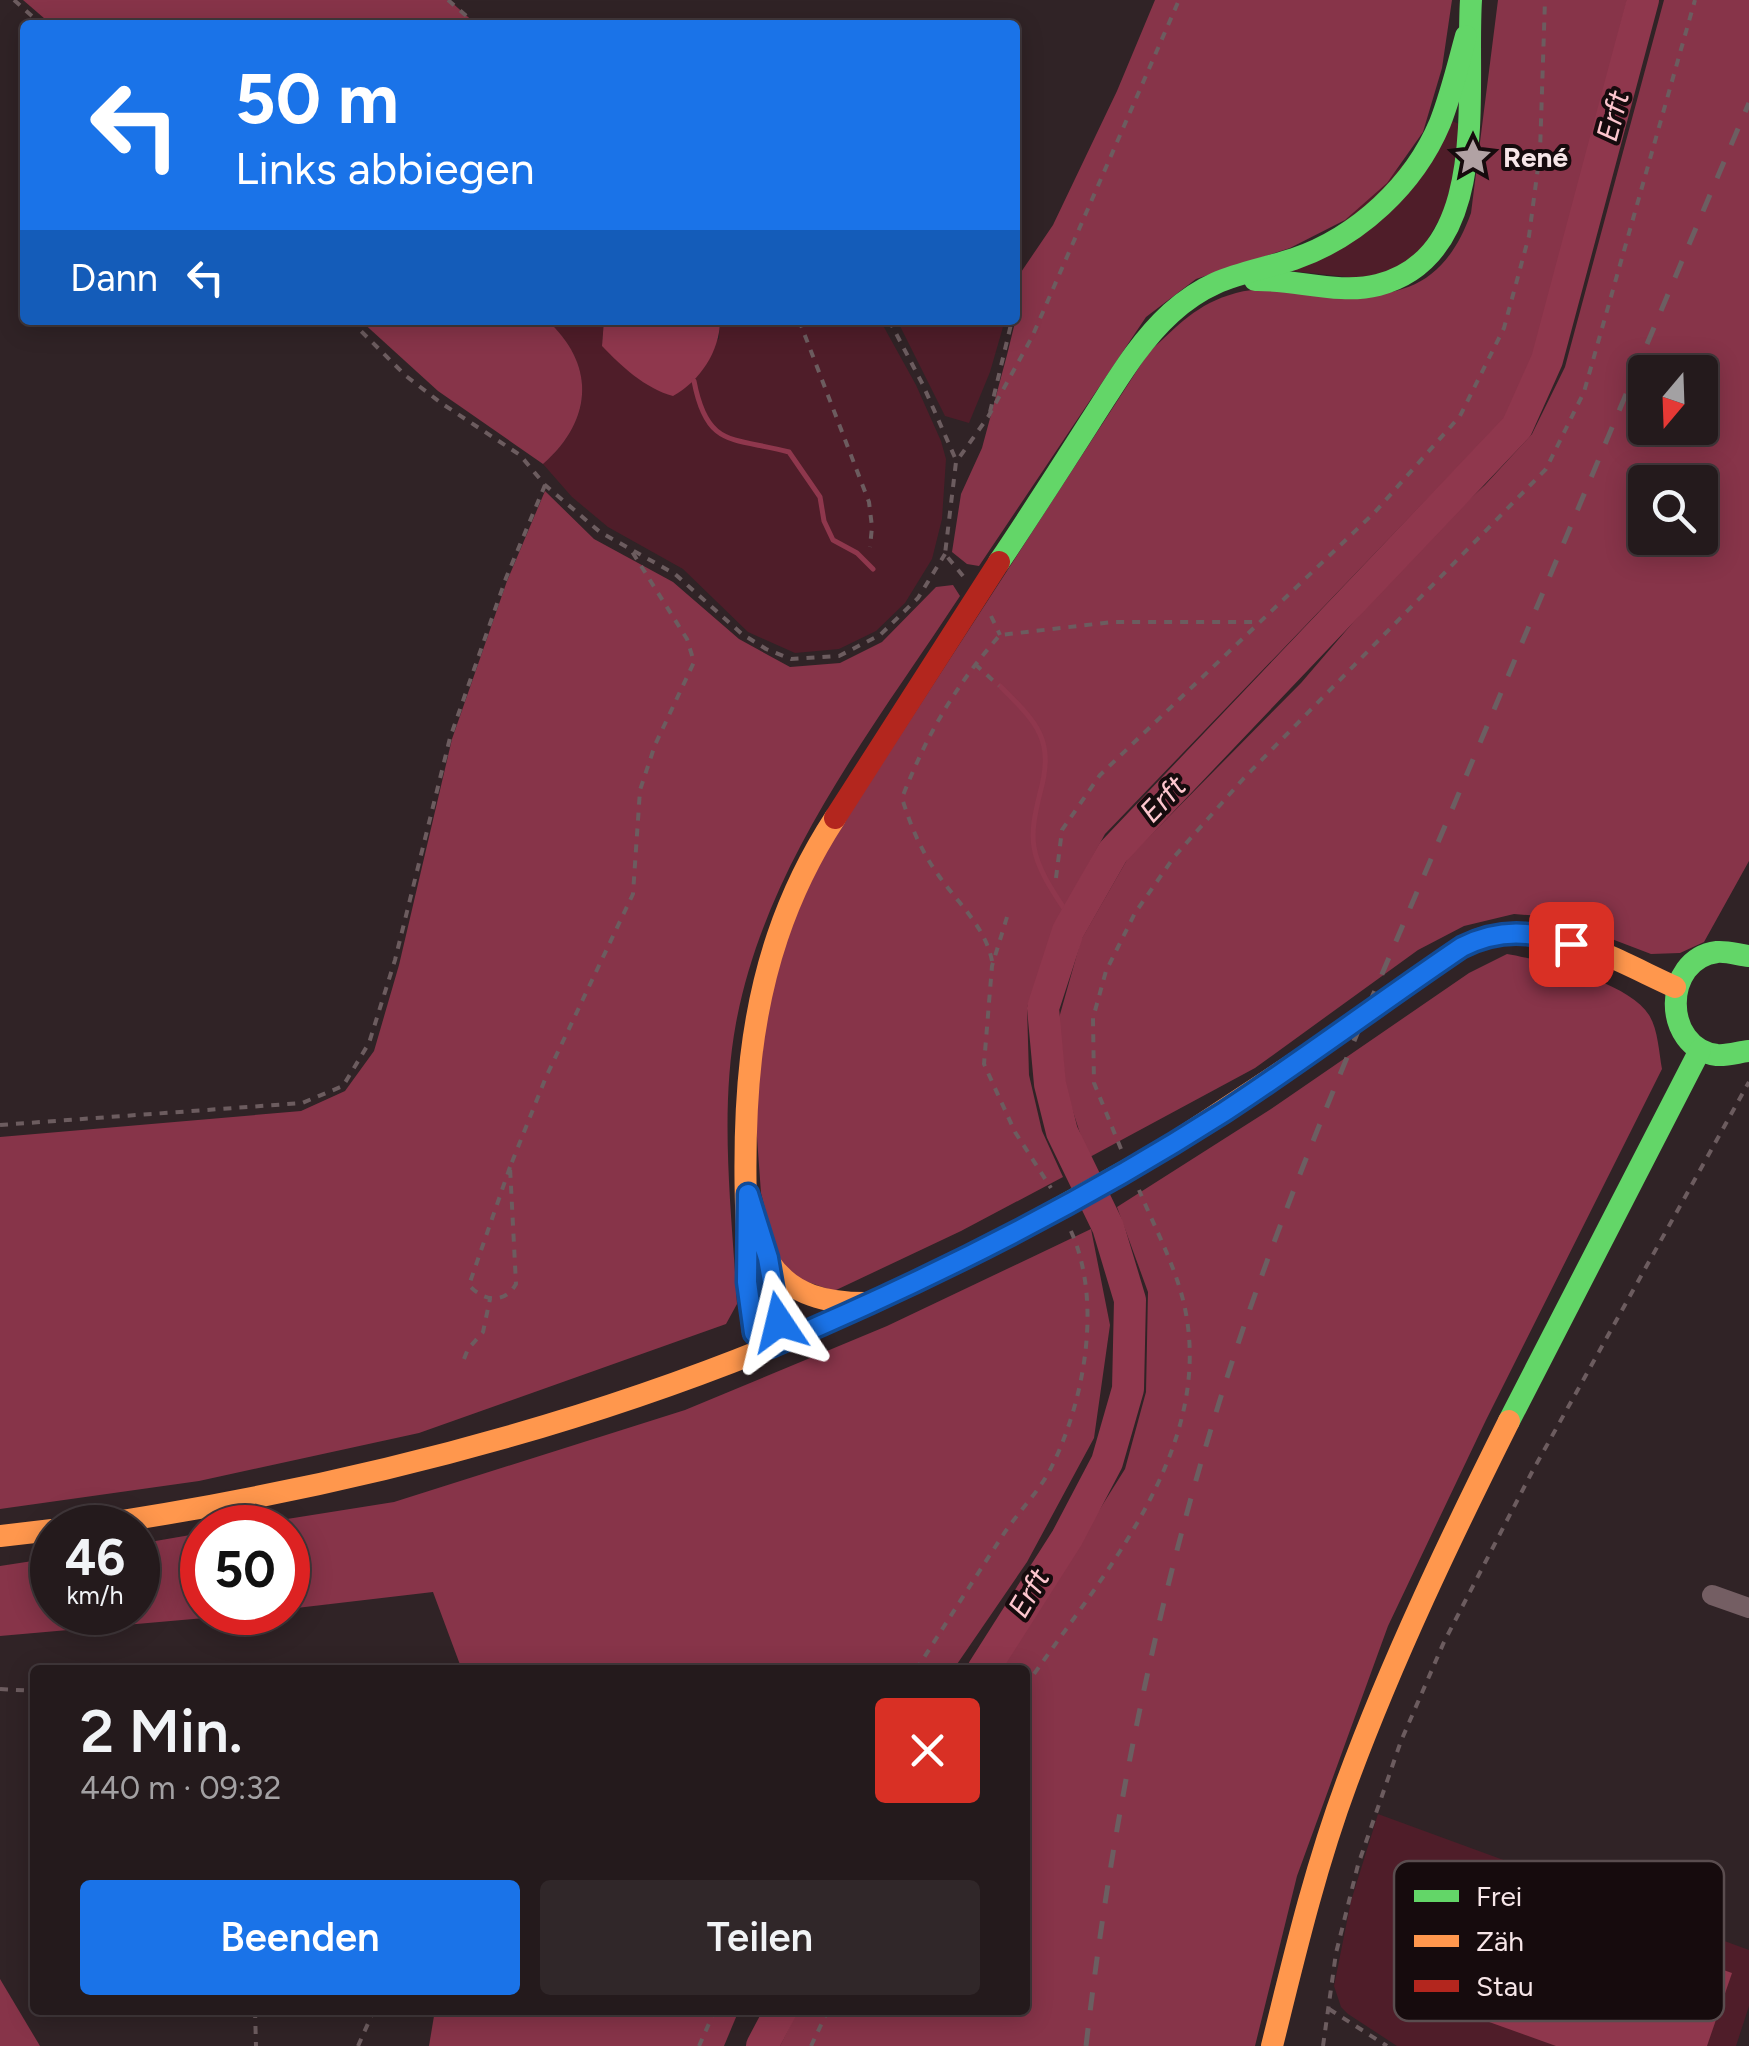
<!DOCTYPE html>
<html lang="de">
<meta charset="utf-8">
<style>
body{margin:0;font-family:Figtree,sans-serif;background:#302729;color:#f1f3f6;height:100vh;display:flex;flex-direction:column;font-size:38px;white-space:nowrap}
*{box-sizing:border-box;margin:0}
p{font-size:32px;color:#a3a1a3}
.icon{flex:none;width:55px;height:55px;fill:none;stroke:currentColor;stroke-width:2;stroke-linecap:round;stroke-linejoin:round}
.map{position:relative;flex:1;overflow:hidden}
.details{position:absolute;left:30px;top:1665px;width:1000px;height:350px;display:flex;flex-direction:column;background:#241a1c;border-radius:10px;box-shadow:0 5px 25px #0003,0 0 0 2px #41383b}
.details>*{flex:none}
.hud{position:absolute;left:20px;top:20px;width:1000px;height:305px;border-radius:10px;box-shadow:0 5px 25px #0003,0 0 0 2px #41383b;background:#1a73e8;color:#fff;overflow:hidden}
.needle{width:65px;rotate:199deg}
.fabs{position:absolute;left:1628px;top:355px;display:grid;gap:20px}
.fabs a{display:grid;place-items:center;width:90px;height:90px;border-radius:10px;background:#241a1c;box-shadow:0 5px 25px #0003,0 0 0 2px #41383b;font-size:50px}
.speed{position:absolute;left:30px;top:1505px;display:flex;gap:20px;font-size:50px;font-weight:700;text-align:center}
.speed>*{display:grid;place-content:center;width:130px;height:130px;border-radius:50%;background:#241a1c;box-shadow:0 5px 25px #0003,0 0 0 2px #41383b;line-height:1}
.speed small{font-size:25px;font-weight:400}
.speed .limit{border:15px solid #d22;background:#fff;color:#111}
.pin{position:absolute;display:grid;place-items:center;width:85px;height:85px;color:#fff;margin:-42px;border-radius:20px;box-shadow:0 5px 15px #0006}
.me{position:absolute;width:110px;margin:-55px;rotate:350deg;stroke-linejoin:round;filter:drop-shadow(0 0 8px #0008)}
.turn{display:flex;align-items:center;gap:35px;height:210px;padding:0 50px;font-size:45px}
.turn .icon{width:130px;height:130px;stroke-width:2.5}
.turn b{display:block;font-size:70px;line-height:85px}
.then{display:flex;align-items:center;height:95px;padding:0 50px;background:#0003;gap:20px;font-size:38px}
.round{display:grid;place-items:center;flex:none;width:105px;height:105px;border-radius:10px;background:#302729}
.head{display:flex;align-items:center;justify-content:space-between;height:170px;padding:0 50px}
h1{font-size:60px;font-weight:600;line-height:75px}
.cta{display:flex;gap:20px;margin-top:auto;padding:20px 50px}
.cta a{flex:1;height:115px;border-radius:10px;background:#1a73e8;color:#fff;font-size:40px;font-weight:600;line-height:115px;text-align:center}
.cta a+a{background:#302729;color:#f1f3f6}
.map>svg:first-child{display:block}
</style>
<div class="map">
<svg width="1749" height="2046" viewBox="0 0 1749 2046">
<rect width="100%" height="100%" fill="#302326"/>
<g fill="#4f1d29">
<path d="M1449,120l13,5 -8,69 -39,67 -48,18 -75,-8z"/>
<path d="M547,320h57l-2,26 37,32 80,-39 1,-19h160l36,65 25,56 5,18 -4,60 -10,40 -27,44 -29,28 -37,18 -44,4 -47,-21 -65,-63 -75,-42 -36,-30 -29,-33c50,-44 53,-99 4,-144z"/>
<path d="M897,320h108l-15,52 -21,51 -24,-7z"/>
<path d="M1378,1814l371,136v56l-13,40h-339l-49,-32 -7,-7 -7,-21 17,-85z"/>
</g>
<g fill="#873449" fill-rule="evenodd">
<path d="M23,0h426l28,25h-425z"/>
<path d="M1155,0h297l-10,68 -19,64 -36,51 -42,37 -55,28 -94,31 -50,38 -167,249 -12,-2 -15,-12 9,-58 21,-46 25,-93 11,-45 -3,-29 38,-56 64,-134z"/>
<path d="M1498,0h129l-94,359 -29,60 -399,415 -45,81 -33,92 2,68 13,56 21,46 -102,54 -127,60 -35,-12 -21,-19 -17,-67 -6,-83 7,-81 20,-80 38,-90 329,-507c30,-27 47,-48 87,-59 21,-6 47,-3 68,-1 81,8 136,7 167,-79z"/>
<path d="M1664,0h85v861l-45,81 -24,11 -29,1 -97,-37 -40,-3 -50,12 -46,24 -163,118 -167,90 -22,-68 -7,-72 22,-78 47,-82 173,-175 116,-135 68,-63 47,-51 33,-67zM1645,372h55v56h-55zM1645,482h55v56h-55z"/>
<path d="M360,320h187c49,45 46,100 -4,144l-105,-73z"/>
<path d="M545,491l49,48 79,43 66,57 51,28 50,-4 42,-21 54,-55 17,-2 7,11c-88,134 -194,267 -224,427 -17,91 -4,190 1,281l-11,20 -307,109 -220,48 -199,28v-372l301,-26 44,-20 29,-40 25,-86 53,-226 55,-158z"/>
<path d="M1507,954c36,6 122,29 142,61 9,14 10,38 13,54l-176,351 -98,206 -91,250 -42,170h-475l18,-36h227v-340h-26l126,-201 21,-77 2,-100 -31,-85 154,-98 198,-136z"/>
<path d="M1091,1229l19,96 -16,113 -67,124 -74,108h-491l-29,-78 -145,17v-81l-52,-1 158,-25 291,-92 202,-84z"/>
<path d="M202,1533v79l59,1 -261,23v-70l52,-8v54h86v-68z"/>
<path d="M0,1979l40,67h-40z"/>
<path d="M435,2010h304l-15,36h-295z"/>
</g>
<g fill="#8f374d">
<path d="M604,320h116c0,31 -20,61 -47,76 -27,-7 -52,-30 -71,-50z"/>
<path d="M1519,1899l213,74 -25,73h-151l-78,-28z"/>
</g>
<g fill="none" stroke-linecap="round" stroke-linejoin="round">
<g stroke="#8f374d" stroke-width="5">
<path d="M694,381c13,68 39,56 95,71l31,45 4,24 9,19 24,13 16,16"/>
<path d="M1000,686c37,37 55,53 40,107 -4,17 -9,36 -6,54 4,26 25,53 39,75"/>
</g>
<g stroke="#8f374d" stroke-width="32">
<path d="M983,1670l84,-132 40,-76 21,-73 2,-89 -22,-73 -46,-95 -12,-48 -7,-76 25,-77 45,-79 404,-425 30,-67 96,-360"/>
<path d="M762,2046l19,-36"/>
</g>
<g stroke="#6c5c5f" stroke-width="4" stroke-dasharray="8 8" stroke-linecap="butt">
<path d="M14,0l28,25"/>
<path d="M448,0l29,25"/>
<path d="M350,320l56,56 35,27 79,52 25,30 55,47 75,42 67,60 24,15 25,10 48,-3 41,-21 38,-37 27,-44"/>
<path d="M799,320l70,182 3,25 -2,20"/>
<path d="M889,320l34,65 33,75"/>
<path d="M990,412l22,-92"/>
<path d="M963,576l-18,-22 11,-92 32,-45 44,-80 147,-337"/>
<path d="M991,616l9,19"/>
<path d="M975,664l24,22"/>
<path d="M1056,878l6,-48 38,-55 275,-263 85,-96 44,-88 25,-92 11,-84 5,-152"/>
<path d="M1007,917l-15,49 -8,98 31,68 36,56"/>
<path d="M992,961c-6,-33 -34,-58 -53,-85 -18,-25 -28,-49 -37,-78 25,-64 53,-112 98,-163l113,-13h145"/>
<path d="M0,1125l302,-22 41,-17 26,-43 26,-83 55,-222 56,-160 39,-93"/>
<path d="M1121,1149l-27,-66 -1,-65 13,-47 29,-58 39,-56 70,-79 302,-309 38,-77 111,-392"/>
<path d="M510,1167l-41,118c14,16 35,20 47,-1l-6,-117 36,-90 87,-183 7,-104 15,-45 39,-83 -7,-23 -56,-89"/>
<path d="M464,1359l4,-10 15,-17 7,-33"/>
<path d="M916,1670c29,-45 58,-91 87,-135 15,-23 37,-44 49,-69 33,-67 51,-167 18,-237"/>
<path d="M1025,1687c76,-111 192,-238 159,-383 -9,-39 -30,-78 -45,-114"/>
<path d="M0,1689l35,2"/>
<path d="M1329,2009l58,37"/>
<path d="M255,2010l1,36"/>
<path d="M358,2046l16,-36"/>
<path d="M699,2046l16,-36"/>
<path d="M811,2046l17,-36"/>
<path d="M1323,2046l13,-93 22,-88 43,-124 43,-99 88,-170 217,-390"/>
</g>
<path stroke="#745e63" stroke-width="20" d="M1712,1595l37,13"/>
<g stroke="#63d668" stroke-width="22">
<path d="M1255,280c40,-1 84,15 123,5 115,-30 87,-194 93,-285"/>
<path d="M999,562c31,-46 61,-93 91,-140 25,-38 47,-78 81,-109 42,-38 73,-38 123,-54 64,-22 120,-74 146,-136 11,-28 18,-58 26,-87"/>
<path d="M1749,956c-10,-1 -22,-5 -32,-4 -55,7 -55,96 0,103 10,1 22,-3 32,-4"/>
<path d="M1509,1421l191,-371"/>
</g>
<g stroke="#ff974d" stroke-width="22">
<path d="M1422,975c19,-13 38,-30 60,-37 66,-20 135,23 193,49"/>
<path d="M1166,1148l165,-109"/>
<path d="M769,1262c23,34 58,41 97,41"/>
<path d="M770,1347l-17,-14 -2,-17c-10,-180 -18,-341 84,-498"/>
<path d="M76,1528c267,-39 533,-106 780,-218"/>
<path d="M0,1536l52,-6"/>
<path d="M1272,2046c22,-89 43,-178 75,-264 46,-124 103,-243 162,-361"/>
</g>
<g stroke="#b3261e" stroke-width="22">
<path d="M835,818l164,-256"/>
<path d="M756,1219l23,103 -9,25"/>
<path d="M856,1310l147,-71"/>
</g>
<path stroke="#6c5e61" stroke-width="5" stroke-dasharray="18 18" stroke-linecap="butt" d="M1086,2046c28,-244 78,-484 157,-717 64,-187 145,-367 221,-548 95,-226 189,-453 285,-678"/>
<path stroke="#63d668" stroke-width="22" d="M1003,1239l163,-91"/>
<path stroke="#b3261e" stroke-width="22" d="M1331,1039l91,-64"/>
</g>
<g fill="none" stroke-linecap="round" stroke-linejoin="round">
<g stroke="#114b97" stroke-width="25">
<path id="route" d="M779,1322l-11,-64 -20,-64 -1,88 7,51 16,14c157,-66 310,-143 454,-235 81,-53 158,-111 238,-165 38,-19 70,-16 109,-3"/>
</g>
<use href="#route" stroke="#1a73e8" stroke-width="18"/>
</g>
<defs>
<g id="sight-bare" transform="scale(3)"><path d="M0-6L1.8-2.2L6-1.7L2.9 1.2L3.7 5.4L0 3.3L-3.7 5.4L-2.9 1.2L-6-1.7L-1.8-2.2Z" fill="#b1a2a4" stroke="#160b0d" stroke-width="2.5" paint-order="stroke"/></g>
</defs>
<g fill-rule="evenodd">
<use href="#sight-bare" x="1473" y="157"/>
</g>
<g text-anchor="middle" stroke-width="8" stroke-linejoin="round" paint-order="stroke">
<g font-size="28" font-weight="bold" fill="#f7e6e8" stroke="#160b0d" text-anchor="start">
<text x="1503" y="167">René</text>
</g>
<g font-size="30" font-style="italic" fill="#fdc6ce" stroke="#160b0d">
<text transform="translate(1613 116) rotate(-75)" y="10">Erft</text>
<text transform="translate(1163 799) rotate(-46)" y="10">Erft</text>
<text transform="translate(1029 1593) rotate(-59)" y="10">Erft</text>
</g>
</g>
<rect x="1394" y="1861" width="330" height="160" rx="15" fill="#160b0d" stroke="#5a4d4f" stroke-width="2.5"/>
<rect x="1414" y="1890" width="45" height="12" fill="#63d668"/>
<rect x="1414" y="1935" width="45" height="12" fill="#ff974d"/>
<rect x="1414" y="1980" width="45" height="12" fill="#b3261e"/>
<g font-size="28" fill="#f7e6e8">
<text x="1476" y="1906">Frei</text>
<text x="1476" y="1951">Zäh</text>
<text x="1476" y="1996">Stau</text>
</g>
</svg>
<div class="fabs">
<a><svg class="needle" viewBox="-14 -14 28 28"><path d="M0-13l5 13h-10z" fill="#e53935"/><path d="M0 13l5-13h-10z" fill="#a3a1a3"/></svg></a>
<a><svg class="icon" aria-label="search" viewBox="0 0 24 24"><circle cx="10" cy="10" r="6"/><path d="M15 15l6 6"/></svg></a>
</div>
<div class="speed"><div>46<small>km/h</small></div><div class="limit">50</div></div>
<div class="pin" style="left:1571px;top:944px;background:#d93025"><svg class="icon" aria-label="arrive" viewBox="0 0 24 24"><path d="M6 21V4h12l-3 4 3 4H6"/></svg></div>
<svg class="me" style="left:779px;top:1322px" viewBox="-20 -20 40 40"><path d="M0-17L14 15 0 8-14 15z" fill="#1a73e8" stroke="#fff" stroke-width="4"/></svg>
<div class="hud">
<div class="turn"><svg class="icon" aria-label="left" viewBox="0 0 24 24"><path d="M17 20v-9H6M10 6l-5 5 5 5"/></svg><div><b>50 m</b>Links abbiegen</div></div>
<div class="then">Dann<svg class="icon" aria-label="left" viewBox="0 0 24 24"><path d="M17 20v-9H6M10 6l-5 5 5 5"/></svg></div>
</div>
<section class="details">
<div class="head"><div><h1>2 Min.</h1><p>440 m · 09:32</p></div><a class="round" style="background:#d93025;color:#fff"><svg class="icon" aria-label="close" viewBox="0 0 24 24"><path d="M6 6l12 12M18 6L6 18"/></svg></a></div>
<div class="cta"><a>Beenden</a><a>Teilen</a></div>
</section>
</div>
